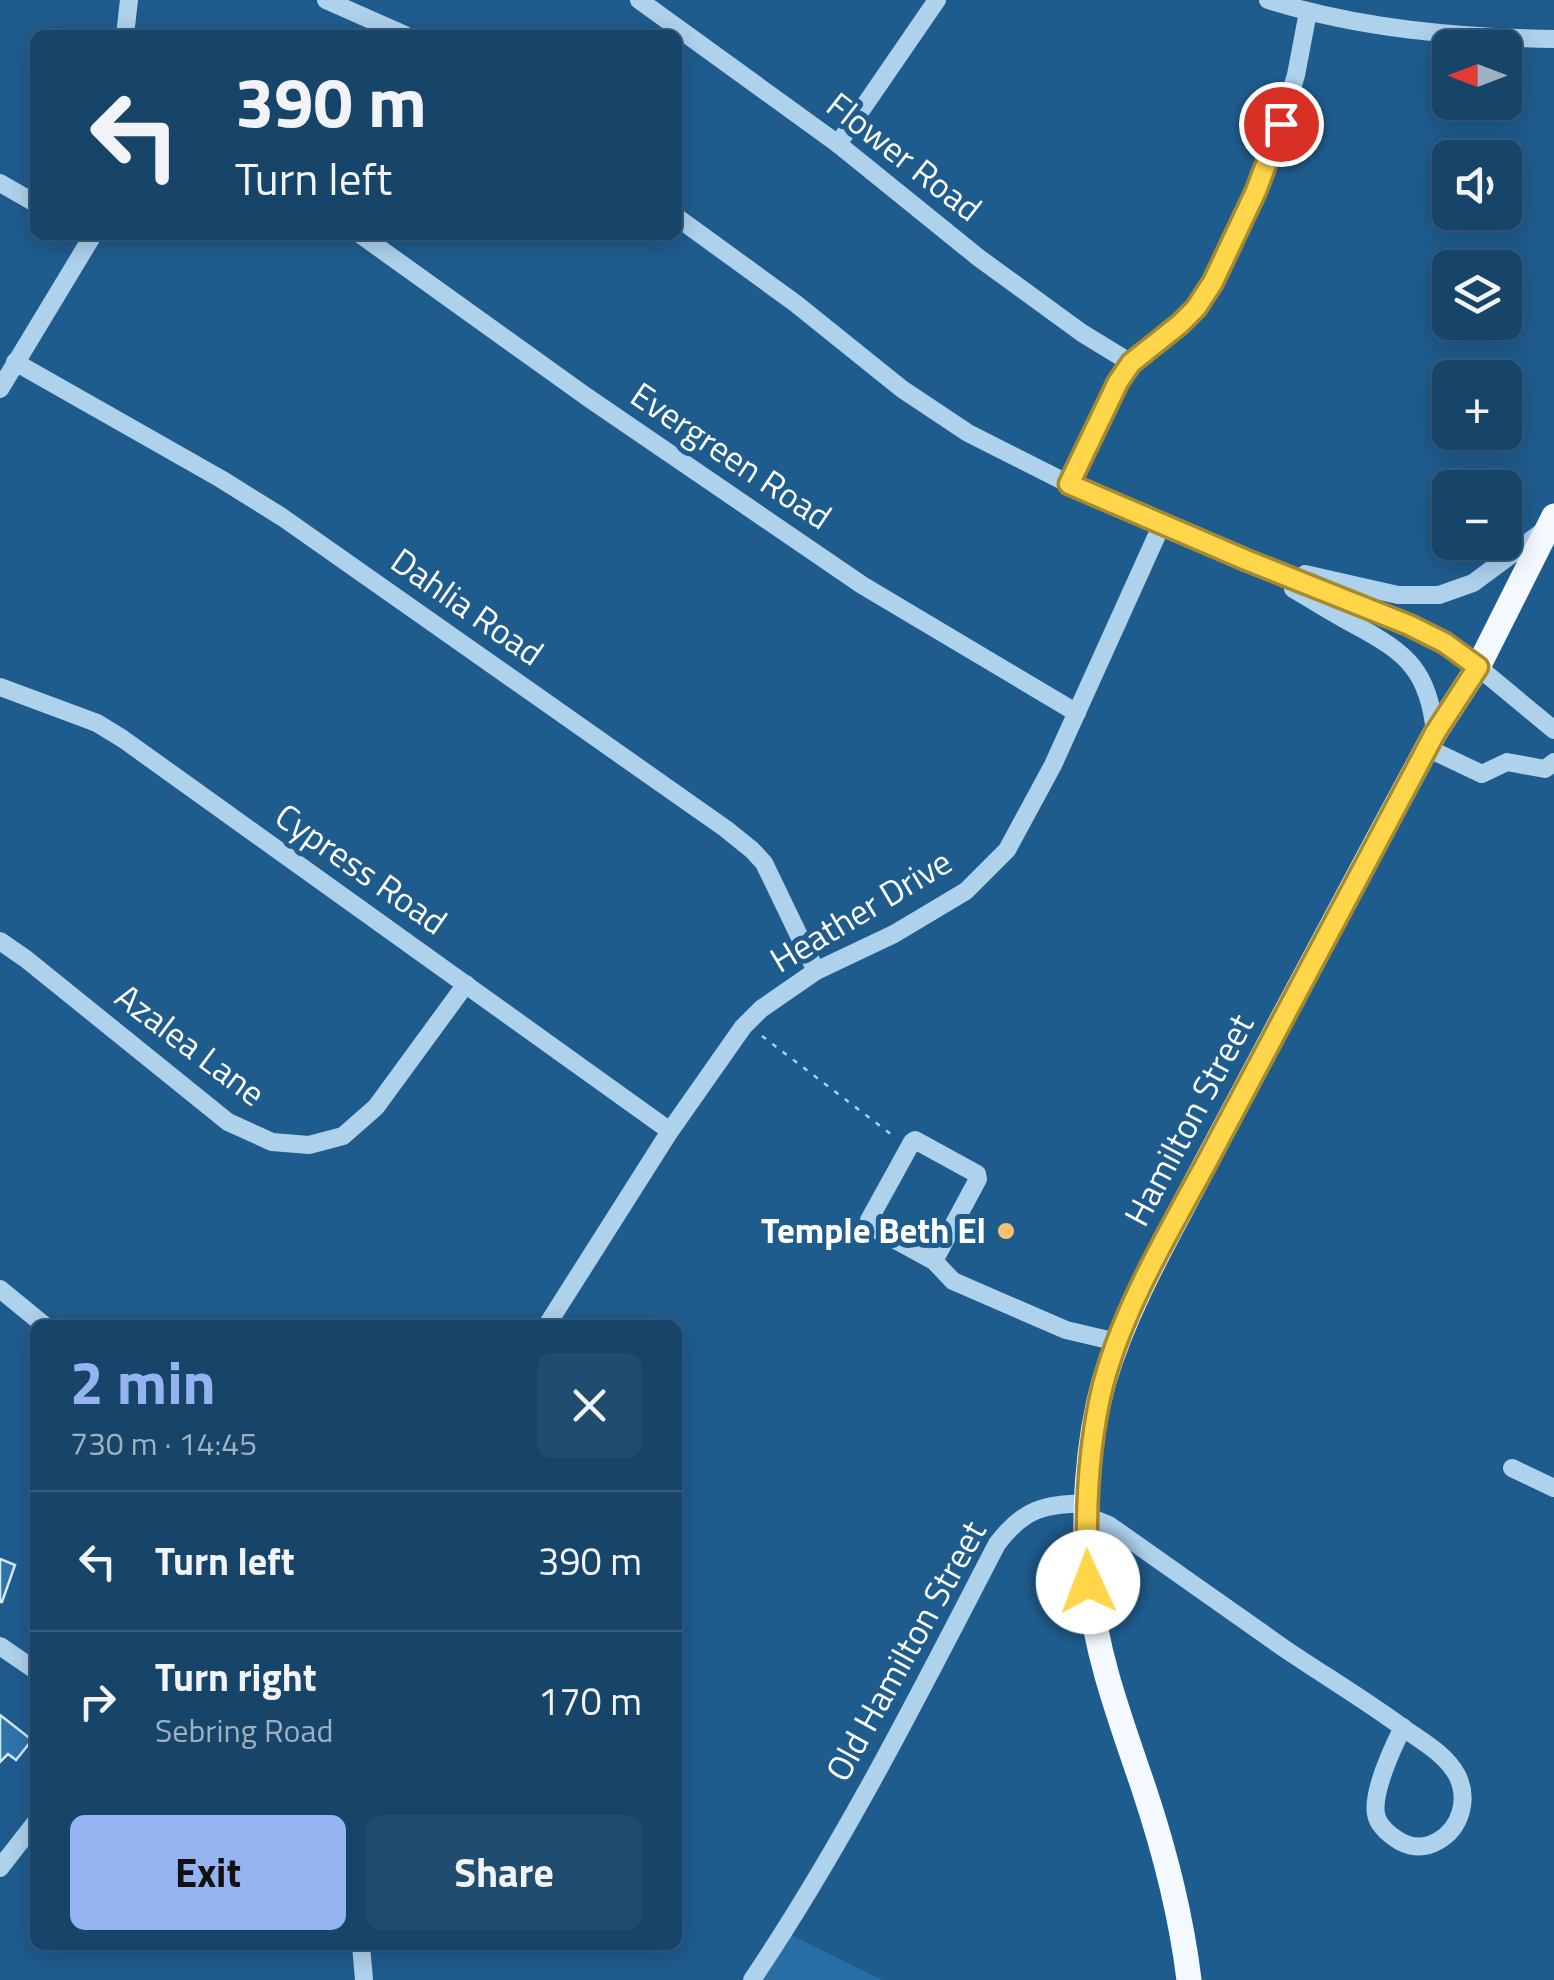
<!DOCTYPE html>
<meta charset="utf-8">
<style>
body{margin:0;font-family:"Titillium Web",sans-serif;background:#204c70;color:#f1f3f6;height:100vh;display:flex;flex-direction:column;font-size:38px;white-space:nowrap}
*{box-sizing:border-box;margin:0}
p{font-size:32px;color:#9eb1c1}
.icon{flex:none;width:55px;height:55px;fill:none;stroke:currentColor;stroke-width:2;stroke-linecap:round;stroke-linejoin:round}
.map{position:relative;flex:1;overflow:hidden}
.sheet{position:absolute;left:30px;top:1320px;width:652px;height:630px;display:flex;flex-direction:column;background:#17456a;border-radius:15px;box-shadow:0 5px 25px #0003,0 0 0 2px #365d7e}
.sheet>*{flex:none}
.top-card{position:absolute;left:30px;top:30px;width:652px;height:210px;border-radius:15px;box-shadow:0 5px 25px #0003,0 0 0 2px #365d7e;background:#17456a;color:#f1f3f6;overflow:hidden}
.needle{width:65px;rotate:270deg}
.tools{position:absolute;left:1432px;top:30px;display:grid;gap:20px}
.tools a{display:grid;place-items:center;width:90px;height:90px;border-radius:15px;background:#17456a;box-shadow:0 5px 25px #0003,0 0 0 2px #365d7e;font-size:50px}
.pin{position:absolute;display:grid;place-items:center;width:85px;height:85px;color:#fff;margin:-42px;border:5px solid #fff;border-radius:50%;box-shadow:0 2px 10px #0007}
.me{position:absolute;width:110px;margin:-55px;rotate:358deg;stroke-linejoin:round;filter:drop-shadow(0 0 8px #0008)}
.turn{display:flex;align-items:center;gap:35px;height:210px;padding:0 40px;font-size:45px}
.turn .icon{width:130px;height:130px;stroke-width:2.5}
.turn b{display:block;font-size:70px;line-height:85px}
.round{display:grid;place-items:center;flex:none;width:105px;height:105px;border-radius:15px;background:#204c70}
.headline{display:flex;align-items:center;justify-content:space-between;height:170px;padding:0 40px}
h1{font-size:60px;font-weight:700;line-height:75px;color:#95b2f1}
.action{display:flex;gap:20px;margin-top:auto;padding:20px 40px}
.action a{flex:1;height:115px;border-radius:15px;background:#95b2f1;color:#111;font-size:40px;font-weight:700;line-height:115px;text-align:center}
.action a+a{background:#204c70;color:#f1f3f6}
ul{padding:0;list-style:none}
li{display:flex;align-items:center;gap:30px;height:140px;padding:0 40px;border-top:2px solid #365d7e}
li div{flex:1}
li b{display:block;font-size:38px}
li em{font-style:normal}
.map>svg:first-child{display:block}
</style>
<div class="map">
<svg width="1554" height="1980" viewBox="0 0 1554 1980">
<rect width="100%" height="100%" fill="#1f5c8e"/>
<path fill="#296fa6" d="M781,1930l101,50h-136z"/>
<g fill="#2f74ab" stroke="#d3e8f9" stroke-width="2.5">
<path d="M0,1559l15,6 -13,37h-2z"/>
<path d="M0,1715l32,25 -16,20 -8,-6 -8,8z"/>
</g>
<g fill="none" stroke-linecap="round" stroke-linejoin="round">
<path stroke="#aed1ec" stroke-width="2.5" stroke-dasharray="5 8" stroke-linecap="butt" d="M762,1036l134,102"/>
<g stroke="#aed1ec" stroke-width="18">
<path d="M326,0l79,35"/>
<path d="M639,0l199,144 141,114 103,75 49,30"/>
<path d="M1268,0c93,29 189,37 286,39"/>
<path d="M125,35l4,-35"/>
<path d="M838,144l99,-144"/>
<path d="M0,183l35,20"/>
<path d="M678,218l117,85 107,86 66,44 101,51 177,77 163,64 36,18 33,24 76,63"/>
<path d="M361,235l226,162 275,188 215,128"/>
<path d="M15,362l206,117 61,38 444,312 26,21 12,13 52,108"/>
<path d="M0,389l93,-154"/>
<path d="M1069,484l49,-102 13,-19 48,-39 17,-16 17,-27 43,-90 25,-67 15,-49 12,-63"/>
<path d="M1305,574l93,21h41l34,-12 73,-54"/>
<path d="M1293,589c21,12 41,25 62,36 52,28 74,46 80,108"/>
<path d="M0,687l97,36 26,16 547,392"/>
<path d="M1427,748l55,26 25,-12 38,7 9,-7"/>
<path d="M0,941l26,18 202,163 44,20 37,3 34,-9 33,-29 90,-123"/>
<path d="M934,1261l44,-82 -1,-5 -62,-34 -3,2 -43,78 1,6 64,35 19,20 113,49 51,12"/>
<path d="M0,1289l44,36"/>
<path d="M547,1325l123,-194 73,-104 18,-18 55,-38 78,-37 72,-43 41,-41 46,-85 109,-241"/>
<path d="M1512,1468l42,20"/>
<path d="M1087,1516l22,9c59,41 117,83 176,124 40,27 82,52 121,81 19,13 40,25 51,45 12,24 4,53 -19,66 -12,7 -25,7 -37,1 -10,-6 -23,-16 -25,-28 -4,-22 17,-67 27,-87"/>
<path d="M0,1646l35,24"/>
<path d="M0,1868l35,-45"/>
<path d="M361,1945l3,35"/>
<path d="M752,1980c93,-138 168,-288 245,-436 27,-36 46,-39 90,-41"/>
</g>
<path stroke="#f4f9ff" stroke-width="25" d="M1189,1980c-8,-66 -24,-128 -45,-191 -23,-68 -48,-133 -55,-205 -7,-63 -2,-142 15,-203 18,-60 48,-117 78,-173 26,-49 52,-98 78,-147 58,-109 116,-219 175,-328l43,-66 76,-151"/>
</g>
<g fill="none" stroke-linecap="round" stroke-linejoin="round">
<g stroke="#a68a30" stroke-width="25">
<path id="route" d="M1088,1582c-3,-66 -1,-133 15,-197 20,-77 68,-157 106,-227 66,-126 134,-251 200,-376l26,-49 43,-66 -33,-24 -36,-18 -163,-65 -177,-76 49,-102 13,-19 49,-39 16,-16 17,-26 43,-91 25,-67"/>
</g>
<use href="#route" stroke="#ffd54a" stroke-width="18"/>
</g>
<circle fill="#fac26e" stroke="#1f5c8e" stroke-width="4" cx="1006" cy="1231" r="10"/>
<g text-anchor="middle" stroke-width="10" stroke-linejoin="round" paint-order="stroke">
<g font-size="35" fill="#fff" stroke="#1f5c8e">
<text transform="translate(904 157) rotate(38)" y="12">Flower Road</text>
<text transform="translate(731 456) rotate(34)" y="12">Evergreen Road</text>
<text transform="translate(467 607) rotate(35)" y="12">Dahlia Road</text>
<text transform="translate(361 869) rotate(35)" y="12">Cypress Road</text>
<text transform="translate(861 911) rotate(-31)" y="12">Heather Drive</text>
<text transform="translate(190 1045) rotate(37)" y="12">Azalea Lane</text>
<text transform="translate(1189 1120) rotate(-62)" y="12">Hamilton Street</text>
<text transform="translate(906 1651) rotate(-61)" y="12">Old Hamilton Street</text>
</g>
<g font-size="35" font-weight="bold" fill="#fff" stroke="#1f5c8e" text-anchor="end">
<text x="986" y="1243">Temple Beth El</text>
</g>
</g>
</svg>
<div class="tools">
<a><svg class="needle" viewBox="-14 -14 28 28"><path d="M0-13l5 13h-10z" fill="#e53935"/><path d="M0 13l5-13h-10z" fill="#9eb1c1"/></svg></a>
<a><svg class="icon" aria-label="sound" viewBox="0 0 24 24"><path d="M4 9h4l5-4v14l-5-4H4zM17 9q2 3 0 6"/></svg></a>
<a><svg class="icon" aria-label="layers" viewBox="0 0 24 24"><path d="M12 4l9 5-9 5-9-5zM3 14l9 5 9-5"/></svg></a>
<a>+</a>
<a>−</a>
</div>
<div class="pin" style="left:1281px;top:124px;background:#d93025"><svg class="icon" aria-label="arrive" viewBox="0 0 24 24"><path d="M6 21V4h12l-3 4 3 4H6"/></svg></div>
<svg class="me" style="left:1088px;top:1582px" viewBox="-20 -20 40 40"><circle r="19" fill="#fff"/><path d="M0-13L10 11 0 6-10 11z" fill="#ffd54a"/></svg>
<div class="top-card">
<div class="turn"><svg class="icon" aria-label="left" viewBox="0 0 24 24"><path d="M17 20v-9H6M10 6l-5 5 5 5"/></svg><div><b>390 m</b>Turn left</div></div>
</div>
<section class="sheet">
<div class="headline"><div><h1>2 min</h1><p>730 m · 14:45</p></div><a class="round"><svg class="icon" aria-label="close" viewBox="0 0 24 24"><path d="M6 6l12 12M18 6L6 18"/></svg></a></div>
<ul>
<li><svg class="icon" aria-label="left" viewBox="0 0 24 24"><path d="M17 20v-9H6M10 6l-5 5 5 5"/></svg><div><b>Turn left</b></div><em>390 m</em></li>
<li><svg class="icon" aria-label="right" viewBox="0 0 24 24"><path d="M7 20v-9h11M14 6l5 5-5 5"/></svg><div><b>Turn right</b><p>Sebring Road</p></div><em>170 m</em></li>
</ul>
<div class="action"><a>Exit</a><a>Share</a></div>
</section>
</div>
